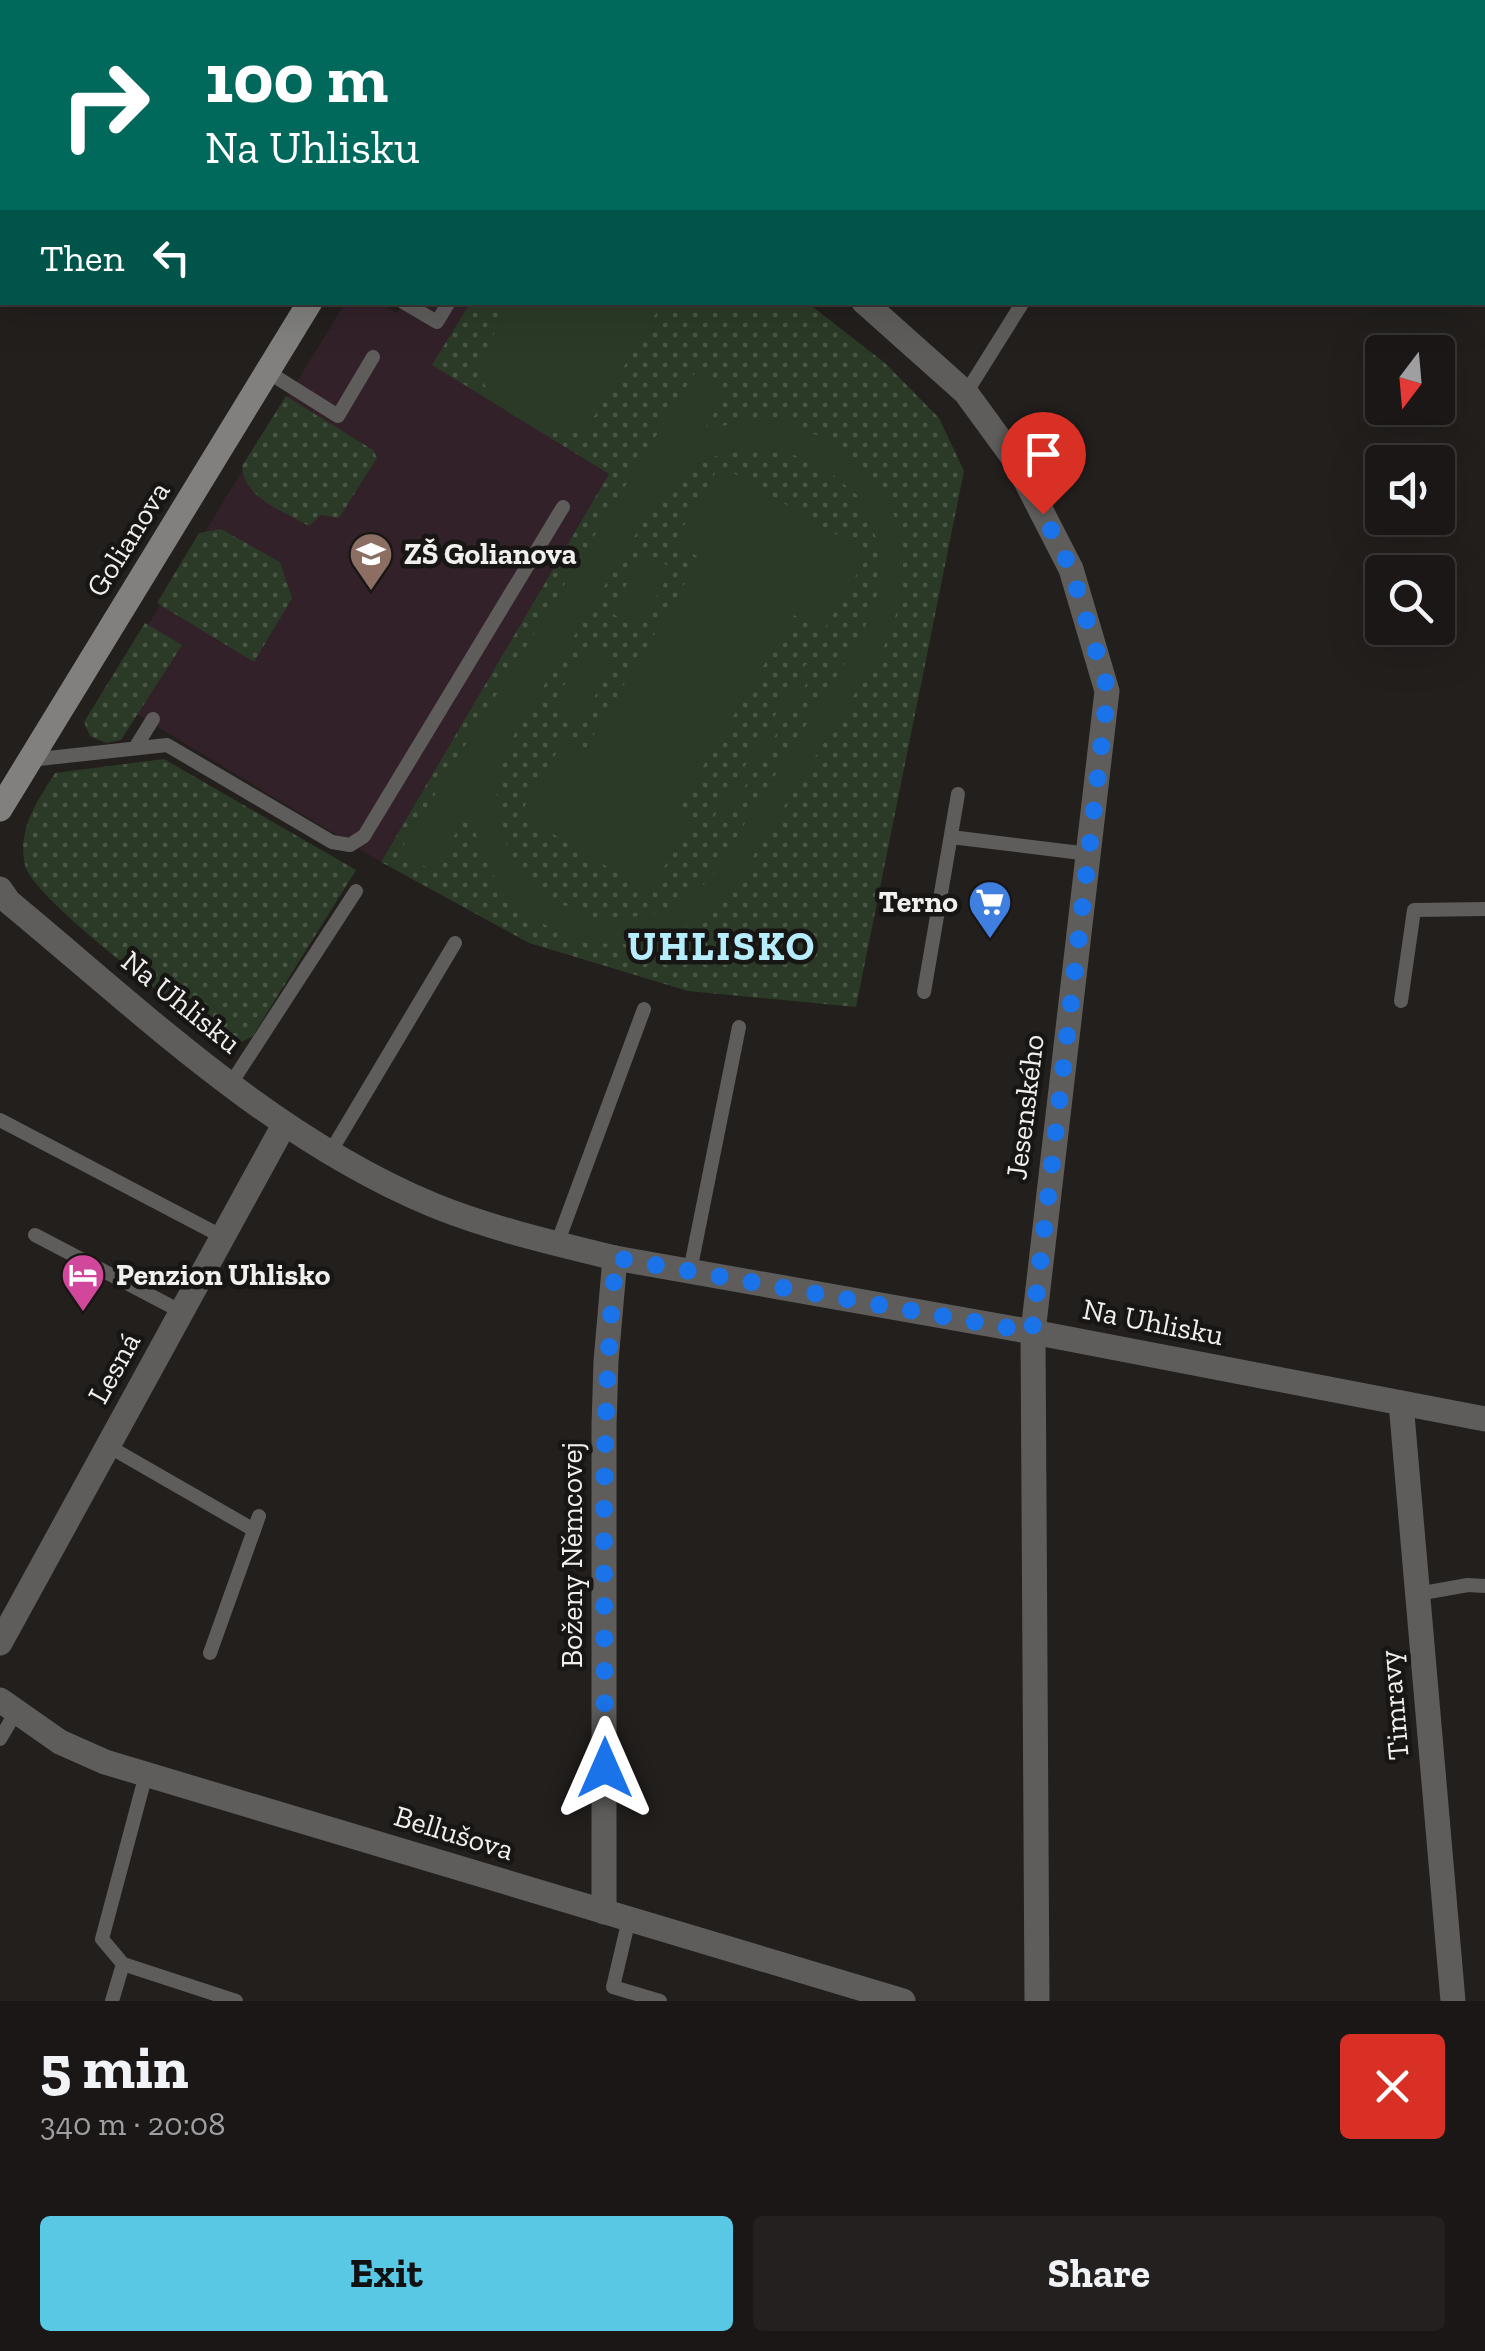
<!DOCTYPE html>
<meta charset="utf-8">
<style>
body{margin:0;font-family:"Zilla Slab",serif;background:#23201f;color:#f1f3f6;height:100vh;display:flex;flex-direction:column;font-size:38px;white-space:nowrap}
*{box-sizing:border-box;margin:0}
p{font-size:32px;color:#9f9fa1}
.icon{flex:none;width:55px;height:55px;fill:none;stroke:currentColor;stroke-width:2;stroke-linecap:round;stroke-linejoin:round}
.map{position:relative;height:2001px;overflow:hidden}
.details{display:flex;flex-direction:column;background:#1a1716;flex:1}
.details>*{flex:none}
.guide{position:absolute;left:0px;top:0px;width:1485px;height:305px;box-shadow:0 10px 40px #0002,0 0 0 2px #383635;background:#00695c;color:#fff;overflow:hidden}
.needle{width:65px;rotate:196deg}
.tools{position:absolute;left:1365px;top:335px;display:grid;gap:20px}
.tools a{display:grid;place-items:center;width:90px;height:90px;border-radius:10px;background:#1a1716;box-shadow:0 10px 40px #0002,0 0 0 2px #383635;font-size:50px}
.pin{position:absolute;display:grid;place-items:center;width:85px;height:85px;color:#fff;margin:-102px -42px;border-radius:50% 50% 50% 0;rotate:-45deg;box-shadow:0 0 10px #0007}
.pin .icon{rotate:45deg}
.me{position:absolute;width:110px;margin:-55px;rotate:0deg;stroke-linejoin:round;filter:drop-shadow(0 0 8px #0008)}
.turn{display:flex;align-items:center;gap:35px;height:210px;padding:0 40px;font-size:45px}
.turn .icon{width:130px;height:130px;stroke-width:2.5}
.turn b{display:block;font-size:70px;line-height:85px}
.then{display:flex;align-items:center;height:95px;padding:0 40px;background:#0003;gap:20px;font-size:38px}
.round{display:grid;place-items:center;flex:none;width:105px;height:105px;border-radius:10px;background:#23201f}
.headline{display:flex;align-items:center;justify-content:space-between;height:170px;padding:0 40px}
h1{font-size:60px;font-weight:700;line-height:75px}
.action{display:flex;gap:20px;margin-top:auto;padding:20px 40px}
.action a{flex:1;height:115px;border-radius:10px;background:#59c8e5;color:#111;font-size:40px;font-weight:700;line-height:115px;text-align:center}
.action a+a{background:#23201f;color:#f1f3f6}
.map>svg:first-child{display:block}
</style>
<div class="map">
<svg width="1485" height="2001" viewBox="0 0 1485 2001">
<defs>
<pattern id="grass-dots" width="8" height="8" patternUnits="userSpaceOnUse" patternTransform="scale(2.5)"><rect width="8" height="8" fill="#2b3a26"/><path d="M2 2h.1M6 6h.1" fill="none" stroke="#4a5746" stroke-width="1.8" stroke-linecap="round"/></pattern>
</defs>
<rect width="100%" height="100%" fill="#221f1d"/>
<path fill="#322129" d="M345,303h34l18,10 7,-10h66l-37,62 177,109 -229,388 -276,-167z"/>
<g fill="url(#grass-dots)">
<path d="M470,303h338l78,61 53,54 25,53 -108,536 -168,-16 -159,-48 -148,-81 228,-388 -177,-109z"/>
<path d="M286,396l87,54 4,8 -38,60 -18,-3 -12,11c-25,-15 -65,-27 -67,-60z"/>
<path d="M221,529l59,33 12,36 -38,64 -97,-59 42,-70z"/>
<path d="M145,623l37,22 -61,95 -15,3 -16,-7 -6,-14z"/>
<path d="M164,759l192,111 -104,167 -17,8 -10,-2c-36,-29 -192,-143 -200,-178 -8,-36 12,-63 30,-92z"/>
</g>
<g fill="#2b3a26" fill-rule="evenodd">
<path d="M515,303v-1l147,1 -73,122c-28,29 -106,-18 -108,-53 -1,-24 22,-50 34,-69z"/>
<path d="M696,371l32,19 -25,42 36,-11 44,1 52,20 45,41 23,54v58l-19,52 -152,243 -33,30 -51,25 -60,-2 -47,-20 -40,-34 -22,-40 -8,-40 -39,62 -32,-20zM738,447l39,2 44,16 37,31 22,51 -1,42 -17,46 -151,243 -27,23 -36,15 -51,2 -44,-17 -32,-29 -16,-31 -9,-50 9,-41 151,-249 33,-34z"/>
<path d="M720,465l149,89 -46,77 -29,-16 -116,193 16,10 -45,74 -129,-78 44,-74 20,11 116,-193 -26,-16z"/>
<path d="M646,552l27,17 -36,59 -27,-16z"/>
<path d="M588,646l28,16 -37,60 -27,-17z"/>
<path d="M806,664l9,5 -96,161 -9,-6z"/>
</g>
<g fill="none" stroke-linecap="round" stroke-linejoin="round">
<g stroke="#5e5d5c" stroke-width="14">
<path d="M739,2l2,-2"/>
<path d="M1204,2l1,-2"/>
<path d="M0,94h2"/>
<path d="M403,302l34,20 12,-20"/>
<path d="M268,372l70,44 35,-59"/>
<path d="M966,393l57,-91"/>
<path d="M135,748l18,-29"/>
<path d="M30,760l137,-15 165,97 18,3 14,-9 199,-329"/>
<path d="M951,837l138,17"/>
<path d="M924,992l34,-198"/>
<path d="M1401,1001l13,-91 71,-1"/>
<path d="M230,1085l126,-194"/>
<path d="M0,1120l223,117"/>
<path d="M331,1151l124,-208"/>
<path d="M35,1235l147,77"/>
<path d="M557,1244l87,-235"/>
<path d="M690,1271l49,-244"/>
<path d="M108,1446l146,84"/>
<path d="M1417,1594l51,-9 17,1"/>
<path d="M210,1653l49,-137"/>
<path d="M0,1739l16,-27"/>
<path d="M146,1774l-44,165 21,25 113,37"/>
<path d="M629,1919l-16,68 47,14"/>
<path d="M112,2001l11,-37"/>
</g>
<g stroke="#5e5d5c" stroke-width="25">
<path d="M0,19h2"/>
<path d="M864,302l102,91 49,67 56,109 36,122 -74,641 4,669"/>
<path d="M0,889l9,13c133,110 263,236 424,303 59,24 121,38 182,53l418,74 452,87"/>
<path d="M1401,1403l52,598"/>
<path d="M0,1643l284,-518"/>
<path d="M0,1700l60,42 45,20 798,239"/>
<path d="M604,1912v-487l2,-64 9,-103"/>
</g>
<g stroke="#81807e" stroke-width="25">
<path d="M1414,0l2,2"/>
<path d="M493,2l1,-2"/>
<path d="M1482,131l3,5"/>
<path d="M0,809l310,-507"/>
</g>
</g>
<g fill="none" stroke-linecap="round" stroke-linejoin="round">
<path stroke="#1a73e8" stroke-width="18" stroke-dasharray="0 32.4" d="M605,1768c0,-170 -6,-341 11,-510l416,74 76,-642 -37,-121 -28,-55"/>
</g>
<defs>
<g id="school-pin" transform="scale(2.25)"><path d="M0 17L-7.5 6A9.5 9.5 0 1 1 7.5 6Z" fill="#8d6e63" stroke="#181614"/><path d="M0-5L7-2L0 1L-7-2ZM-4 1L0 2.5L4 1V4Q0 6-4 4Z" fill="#fff"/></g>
<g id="supermarket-pin" transform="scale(2.25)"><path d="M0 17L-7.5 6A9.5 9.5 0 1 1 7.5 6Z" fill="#3f7fe0" stroke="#181614"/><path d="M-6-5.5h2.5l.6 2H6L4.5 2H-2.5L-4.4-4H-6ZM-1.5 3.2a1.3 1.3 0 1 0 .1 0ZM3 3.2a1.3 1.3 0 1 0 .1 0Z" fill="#fff"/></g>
<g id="hotel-pin" transform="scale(2.25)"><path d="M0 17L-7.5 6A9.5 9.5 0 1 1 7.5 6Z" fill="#d1479c" stroke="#181614"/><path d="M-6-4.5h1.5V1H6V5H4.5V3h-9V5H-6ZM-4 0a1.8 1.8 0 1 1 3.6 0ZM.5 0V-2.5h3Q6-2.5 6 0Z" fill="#fff"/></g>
</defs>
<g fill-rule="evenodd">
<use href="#school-pin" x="371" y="554"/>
<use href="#supermarket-pin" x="990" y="902"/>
<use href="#hotel-pin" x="83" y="1275"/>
</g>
<g text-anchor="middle" stroke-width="9" stroke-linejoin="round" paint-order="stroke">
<g font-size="30" fill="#f1efee" stroke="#181614">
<text transform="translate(128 539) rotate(-58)" y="10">Golianova</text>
<text transform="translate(181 1002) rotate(39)" y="10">Na Uhlisku</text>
<text transform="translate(1025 1107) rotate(-83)" y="10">Jesenského</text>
<text transform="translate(1153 1322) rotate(11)" y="10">Na Uhlisku</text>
<text transform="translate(114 1368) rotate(-61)" y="10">Lesná</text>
<text transform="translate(572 1555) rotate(-90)" y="10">Boženy Němcovej</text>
<text transform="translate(1394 1705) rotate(-95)" y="10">Timravy</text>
<text transform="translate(454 1833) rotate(17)" y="10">Bellušova</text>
</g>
<g font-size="30" font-weight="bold" fill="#f1efee" stroke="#181614" text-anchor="start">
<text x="404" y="564">ZŠ Golianova</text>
<text x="958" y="912" text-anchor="end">Terno</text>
<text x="116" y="1285">Penzion Uhlisko</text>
</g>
<g font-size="40" font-weight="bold" letter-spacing="2.5" fill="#b6edfd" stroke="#181614">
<text x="722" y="960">UHLISKO</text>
</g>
</g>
</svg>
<div class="tools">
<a><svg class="needle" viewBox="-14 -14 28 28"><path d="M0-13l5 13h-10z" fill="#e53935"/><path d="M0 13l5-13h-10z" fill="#9f9fa1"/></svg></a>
<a><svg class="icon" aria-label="sound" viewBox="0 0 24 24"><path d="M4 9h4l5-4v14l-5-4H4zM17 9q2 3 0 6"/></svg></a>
<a><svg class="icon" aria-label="search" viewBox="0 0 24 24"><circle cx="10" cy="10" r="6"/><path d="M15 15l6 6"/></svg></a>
</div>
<div class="pin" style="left:1043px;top:514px;background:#d93025"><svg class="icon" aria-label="arrive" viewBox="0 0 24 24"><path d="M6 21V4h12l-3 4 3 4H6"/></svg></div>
<svg class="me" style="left:605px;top:1768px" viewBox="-20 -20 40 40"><path d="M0-17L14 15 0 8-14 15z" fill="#1a73e8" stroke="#fff" stroke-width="4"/></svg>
<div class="guide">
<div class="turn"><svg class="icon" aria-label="right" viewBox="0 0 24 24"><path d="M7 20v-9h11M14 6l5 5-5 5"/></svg><div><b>100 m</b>Na Uhlisku</div></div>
<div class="then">Then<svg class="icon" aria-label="left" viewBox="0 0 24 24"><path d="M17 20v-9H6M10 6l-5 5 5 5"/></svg></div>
</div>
</div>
<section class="details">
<div class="headline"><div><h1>5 min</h1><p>340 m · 20:08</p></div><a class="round" style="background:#d93025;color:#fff"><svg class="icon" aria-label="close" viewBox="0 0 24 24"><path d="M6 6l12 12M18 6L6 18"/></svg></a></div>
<div class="action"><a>Exit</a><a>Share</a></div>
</section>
